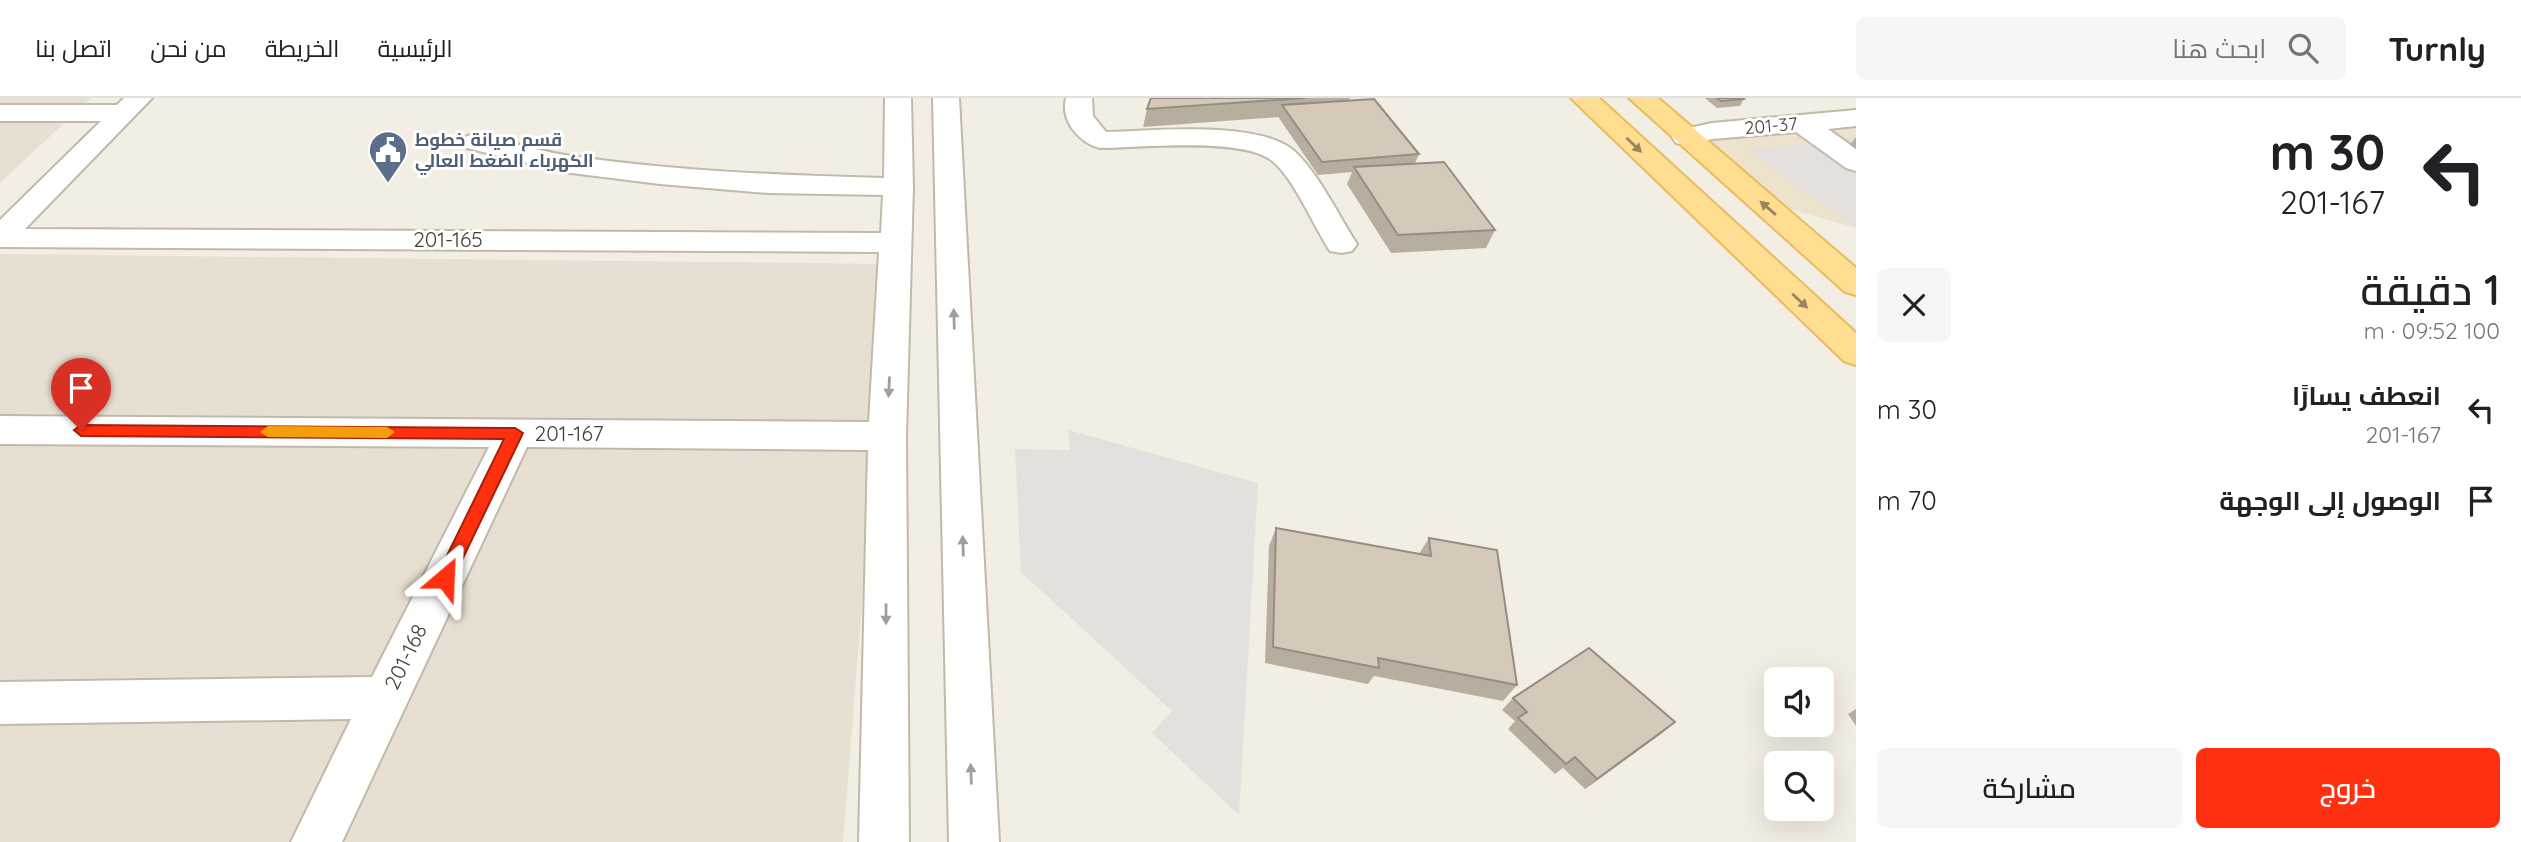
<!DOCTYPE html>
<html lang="ar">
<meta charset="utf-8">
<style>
body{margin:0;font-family:Quicksand,Cairo,sans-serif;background:#f6f6f6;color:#202124;direction:rtl;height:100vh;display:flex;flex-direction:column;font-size:26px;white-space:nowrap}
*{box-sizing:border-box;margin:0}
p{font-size:23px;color:#757577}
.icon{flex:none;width:38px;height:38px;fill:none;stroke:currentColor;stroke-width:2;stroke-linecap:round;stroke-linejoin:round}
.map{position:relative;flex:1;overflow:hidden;direction:ltr}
.drawer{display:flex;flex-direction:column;background:#fff;width:665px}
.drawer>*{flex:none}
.banner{background:#fff;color:#202124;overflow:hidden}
.tools{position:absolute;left:1764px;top:569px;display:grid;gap:14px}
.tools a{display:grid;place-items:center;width:70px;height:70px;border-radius:10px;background:#fff;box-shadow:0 7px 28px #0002;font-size:35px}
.pin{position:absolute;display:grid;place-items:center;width:60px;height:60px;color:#fff;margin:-72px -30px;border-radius:50% 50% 50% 0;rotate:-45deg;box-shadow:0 0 7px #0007}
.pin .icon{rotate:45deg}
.me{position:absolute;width:77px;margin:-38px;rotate:26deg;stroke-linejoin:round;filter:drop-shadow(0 0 5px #0008)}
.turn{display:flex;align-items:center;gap:24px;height:147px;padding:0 21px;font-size:32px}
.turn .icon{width:91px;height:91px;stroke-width:2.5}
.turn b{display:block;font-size:49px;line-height:60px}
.round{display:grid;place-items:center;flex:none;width:74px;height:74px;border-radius:10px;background:#f6f6f6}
.headline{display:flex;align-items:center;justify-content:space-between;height:119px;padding:0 21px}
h1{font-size:42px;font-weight:600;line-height:52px}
.action{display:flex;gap:14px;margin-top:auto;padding:14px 21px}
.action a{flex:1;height:80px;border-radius:10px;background:#ff300f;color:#fff;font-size:28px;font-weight:600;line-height:80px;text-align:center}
.action a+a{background:#f6f6f6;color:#202124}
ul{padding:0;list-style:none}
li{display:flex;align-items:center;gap:21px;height:91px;padding:0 21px}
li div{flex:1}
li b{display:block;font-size:26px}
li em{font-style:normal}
header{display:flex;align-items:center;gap:42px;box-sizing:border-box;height:98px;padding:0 35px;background:#fff;border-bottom:2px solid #e0e0e0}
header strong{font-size:33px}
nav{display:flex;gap:38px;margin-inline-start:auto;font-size:24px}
.search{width:490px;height:63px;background:#f6f6f6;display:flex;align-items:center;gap:18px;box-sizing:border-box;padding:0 24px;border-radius:10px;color:#757577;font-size:26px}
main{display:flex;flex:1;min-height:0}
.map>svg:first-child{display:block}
</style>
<header>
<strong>Turnly</strong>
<div class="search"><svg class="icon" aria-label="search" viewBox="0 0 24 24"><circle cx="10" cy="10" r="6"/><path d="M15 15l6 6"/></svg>ابحث هنا</div>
<nav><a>الرئيسية</a><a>الخريطة</a><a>من نحن</a><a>اتصل بنا</a></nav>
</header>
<main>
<section class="drawer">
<div class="banner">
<div class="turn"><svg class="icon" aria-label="left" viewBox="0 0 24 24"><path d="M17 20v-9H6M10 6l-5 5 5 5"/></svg><div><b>30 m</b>201-167</div></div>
</div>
<div class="headline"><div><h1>1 دقيقة</h1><p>100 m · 09:52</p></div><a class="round"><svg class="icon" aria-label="close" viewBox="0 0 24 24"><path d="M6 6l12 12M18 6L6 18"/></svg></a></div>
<ul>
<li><svg class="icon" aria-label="left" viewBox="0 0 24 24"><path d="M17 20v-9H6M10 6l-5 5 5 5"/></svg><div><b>انعطف يسارًا</b><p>201-167</p></div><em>30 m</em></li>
<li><svg class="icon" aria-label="arrive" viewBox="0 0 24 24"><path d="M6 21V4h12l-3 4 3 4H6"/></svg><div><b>الوصول إلى الوجهة</b></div><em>70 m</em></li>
</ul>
<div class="action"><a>خروج</a><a>مشاركة</a></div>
</section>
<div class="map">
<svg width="1856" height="744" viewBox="0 0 1856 744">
<rect width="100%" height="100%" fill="#f3eee4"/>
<g fill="#e7e0d2">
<path d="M0,0h91l-91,85z"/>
<path d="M0,156l889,10 -46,578h-843z"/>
</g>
<path fill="#ede3cd" d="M1856,20v110l-98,-28 -72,-63z"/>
<g fill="#e3e0dd">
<path d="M1856,39v7l-5,1 5,4v79l-108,-78z"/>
<path d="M1068,332l190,53 -19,332 -87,-82 20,-22 -151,-139 -6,-123 55,1z"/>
</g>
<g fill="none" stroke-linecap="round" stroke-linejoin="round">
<g stroke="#c1b9a9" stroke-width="4">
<g id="minor">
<path d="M124,0h28l-127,131 856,4 2,-38 -115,-2 -108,-9 -97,-12 -96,-24 -4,-6 4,-6 10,-2c29,7 59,16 88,21 105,16 212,20 319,23l1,-80h26l2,89 -7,249 3,406h-50l9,-392 -341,-3 -185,395h-51l60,-123 -351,5v-42l372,-5 117,-230 -489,-3v-28l869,6 10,-170 -879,-5v-27l101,-99h-101v-16h117z"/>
<path d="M933,0h26l40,744h-50z"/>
<path d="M1066,0h26l1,18 13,16c46,-1 151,-12 187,18 25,22 45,65 64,94l-5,7 -11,2 -11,-2c-16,-24 -37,-75 -59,-91 -31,-23 -131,-12 -171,-12 -21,-5 -40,-28 -34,-50z"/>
<path d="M1856,12v16l-28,3 28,20v22l-10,-3 -50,-36 -84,7 -26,6 -10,-2 -4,-6 4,-6 36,-8z"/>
</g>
</g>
<g stroke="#e8bc5d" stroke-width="4">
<g id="major">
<path d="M1571,0h28l257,235v32l-12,-4z"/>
<path d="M1629,0h29l198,170v27l-11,-3z"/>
</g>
</g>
<use href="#minor" fill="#fff" fill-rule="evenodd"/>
<use href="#major" fill="#ffde91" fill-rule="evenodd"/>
</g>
<g fill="#b7ae9f">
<path d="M1150,0h200l-1,3 70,53 -4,9 80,67 -9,18 -95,5 -44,-69 5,-12 -34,3 -39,-57v-1l-136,10 4,-18z"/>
<path d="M1705,0h38l1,1 -4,7 -23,2z"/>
<path d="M1855,40h1v11l-6,-4z"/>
<path d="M1276,430l143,26 10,-16 88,147 -14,16 -129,-25 -6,8 -103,-21 4,-117z"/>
<path d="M1513,600l162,24 -13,11 -77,56 -22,-21 -8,6 -47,-45 7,-8 -13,-11z"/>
<path d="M1856,611v17l-8,-12z"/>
</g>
<path fill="#958d82" d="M1675,624l-13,11 -77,56 12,-10z"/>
<g fill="#d5cab9" stroke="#958d82" stroke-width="2">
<path d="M1151,0h154l-158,11z"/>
<path d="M1717,0h26l1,1 -23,2z"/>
<path d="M1374,1l45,55 -97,8 -40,-57z"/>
<path d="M1444,64l51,68 -97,5 -44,-68z"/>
<path d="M1276,430l155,28 -2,-18 68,12 20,135 -139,-27 1,10 -106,-21z"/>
<path d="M1589,550l86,74 -78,57 -22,-22 -9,7 -48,-46 9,-6 -14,-14z"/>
</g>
<defs><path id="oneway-solid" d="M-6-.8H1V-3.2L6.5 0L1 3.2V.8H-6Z" transform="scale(1.75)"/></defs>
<g fill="#99865e">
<use href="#oneway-solid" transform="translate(1634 47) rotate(44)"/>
<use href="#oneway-solid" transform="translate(1768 110) rotate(-139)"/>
<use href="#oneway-solid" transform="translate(1800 203) rotate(43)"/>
</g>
<g fill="#a29e9a">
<use href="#oneway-solid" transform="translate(954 221) rotate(-92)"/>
<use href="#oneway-solid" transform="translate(889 289) rotate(93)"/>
<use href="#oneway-solid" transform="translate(963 448) rotate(-92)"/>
<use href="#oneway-solid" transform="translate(886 516) rotate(90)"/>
<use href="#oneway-solid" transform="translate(971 676) rotate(-92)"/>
</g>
<path fill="#ff300f" stroke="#a61f0a" stroke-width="2" d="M81,327l434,3 8,5 -72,150h-12l-3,-5 68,-139 -423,-3 -7,-6z"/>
<path fill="#f59e0b" d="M268,328l119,1 8,5 -8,6 -119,-1 -8,-5z"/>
<defs>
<g id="civic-pin" transform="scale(2.0125)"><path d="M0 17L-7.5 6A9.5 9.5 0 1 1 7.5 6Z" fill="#5c6f8a" stroke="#fff"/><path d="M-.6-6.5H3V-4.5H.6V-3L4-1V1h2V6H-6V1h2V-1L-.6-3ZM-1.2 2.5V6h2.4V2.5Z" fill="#fff"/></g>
</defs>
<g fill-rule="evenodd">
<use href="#civic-pin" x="388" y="52"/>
</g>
<g text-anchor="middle" stroke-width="6" stroke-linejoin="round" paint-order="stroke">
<g font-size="18" fill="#453e34" stroke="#fff">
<text transform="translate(1771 28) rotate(-5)" y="6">201-37</text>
</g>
<g font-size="18" font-weight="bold" fill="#4e5e75" stroke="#fff" text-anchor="start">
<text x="415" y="48">قسم صيانة خطوط<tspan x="415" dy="21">الكهرباء الضغط العالي</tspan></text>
</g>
<g font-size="21" fill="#453e34" stroke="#fff">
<text x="448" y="149">201-165</text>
<text x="569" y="343">201-167</text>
<text transform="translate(406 559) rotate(-64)" y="7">201-168</text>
</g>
</g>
</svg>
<div class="tools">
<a><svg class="icon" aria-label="sound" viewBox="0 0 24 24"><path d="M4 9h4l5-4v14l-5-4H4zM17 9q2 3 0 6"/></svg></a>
<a><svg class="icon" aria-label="search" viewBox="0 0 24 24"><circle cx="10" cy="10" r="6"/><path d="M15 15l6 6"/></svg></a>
</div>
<div class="pin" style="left:81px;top:332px;background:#d93025"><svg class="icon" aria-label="arrive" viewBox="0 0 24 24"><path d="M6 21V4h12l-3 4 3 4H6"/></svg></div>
<svg class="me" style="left:445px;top:480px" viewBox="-20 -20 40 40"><path d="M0-17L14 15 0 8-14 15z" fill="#ff300f" stroke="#fff" stroke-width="4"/></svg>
</div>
</main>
